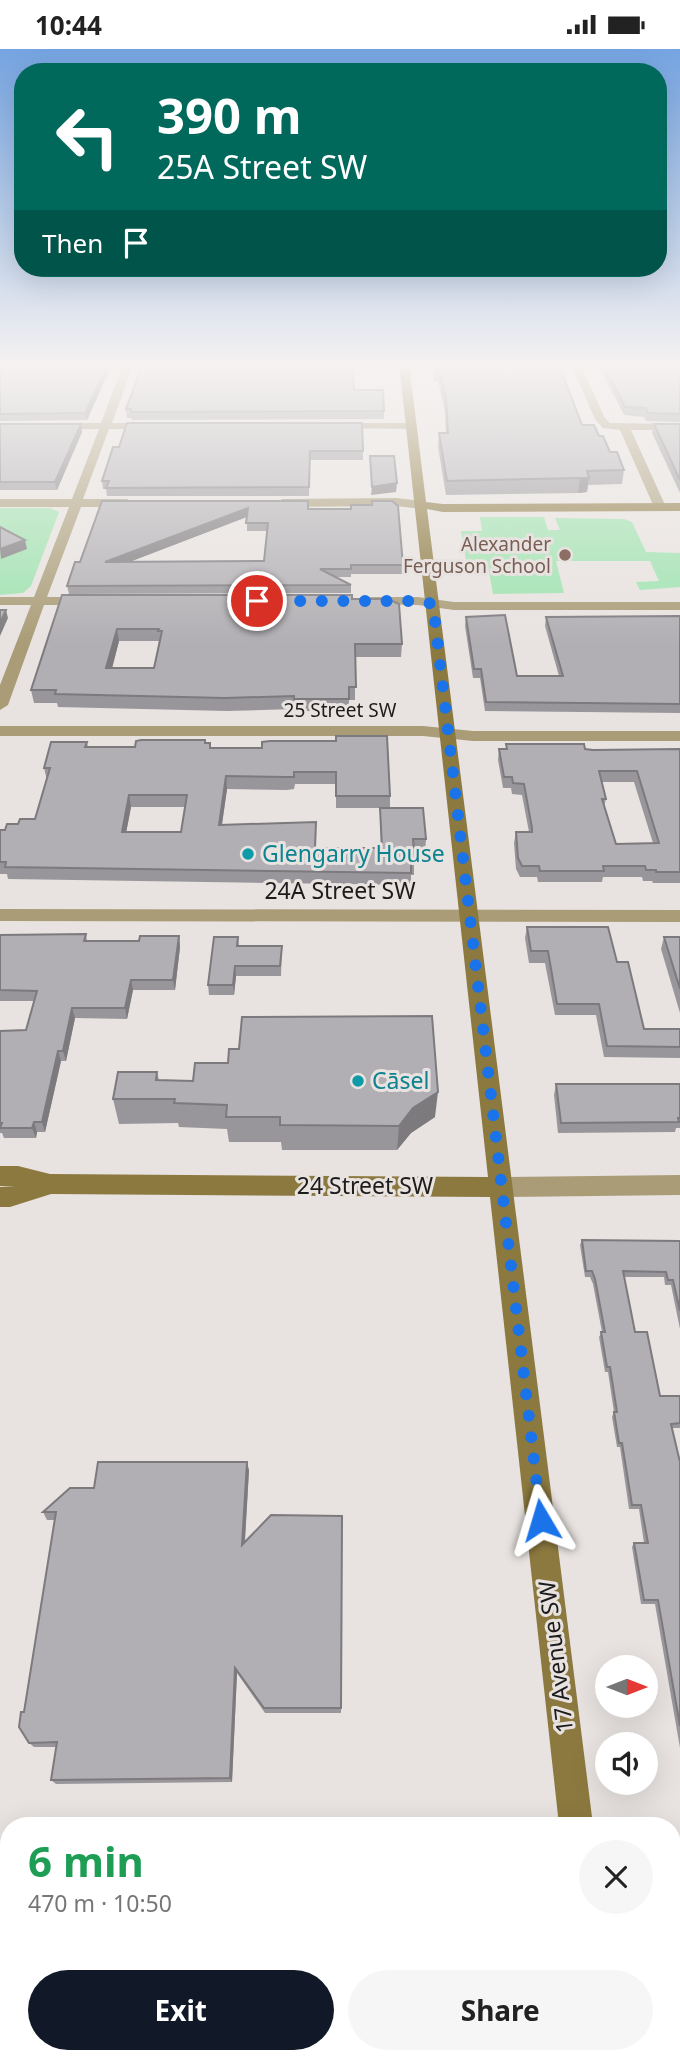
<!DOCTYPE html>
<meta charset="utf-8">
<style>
body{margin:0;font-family:"Noto Sans",sans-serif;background:#f6f6f6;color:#222;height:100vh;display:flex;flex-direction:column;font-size:26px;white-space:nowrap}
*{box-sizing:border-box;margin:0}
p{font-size:23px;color:#767676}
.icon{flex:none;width:38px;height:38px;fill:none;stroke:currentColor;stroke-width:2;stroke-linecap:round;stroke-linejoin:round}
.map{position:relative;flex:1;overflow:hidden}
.side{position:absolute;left:0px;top:1768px;width:681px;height:247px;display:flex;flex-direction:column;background:#fff;border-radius:28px 28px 0 0;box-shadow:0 7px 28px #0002}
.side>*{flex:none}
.hud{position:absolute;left:14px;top:14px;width:653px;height:214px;border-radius:28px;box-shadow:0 7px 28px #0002;background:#00695c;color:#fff;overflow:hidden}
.needle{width:46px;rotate:90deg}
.tools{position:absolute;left:595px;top:1606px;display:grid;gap:14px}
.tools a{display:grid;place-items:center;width:63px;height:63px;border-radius:50%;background:#fff;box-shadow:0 7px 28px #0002;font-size:35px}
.pin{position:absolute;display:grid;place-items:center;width:60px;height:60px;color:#fff;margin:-30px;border:4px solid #fff;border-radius:50%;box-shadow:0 2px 7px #0007}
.me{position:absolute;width:77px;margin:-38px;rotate:353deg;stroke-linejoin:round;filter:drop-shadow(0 0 5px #0008)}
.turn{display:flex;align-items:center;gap:24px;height:147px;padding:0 28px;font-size:32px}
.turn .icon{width:91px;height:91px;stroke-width:2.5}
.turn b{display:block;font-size:49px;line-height:60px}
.then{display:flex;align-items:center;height:66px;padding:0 28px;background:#0003;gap:14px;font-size:26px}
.round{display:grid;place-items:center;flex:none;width:74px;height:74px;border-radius:37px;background:#f6f6f6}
.headline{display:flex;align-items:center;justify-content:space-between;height:119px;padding:0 28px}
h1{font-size:42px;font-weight:700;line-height:52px;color:#1e9e55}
.button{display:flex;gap:14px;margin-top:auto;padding:14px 28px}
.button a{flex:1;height:80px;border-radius:42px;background:#111827;color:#fff;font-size:28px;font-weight:700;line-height:80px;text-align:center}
.button a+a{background:#f6f6f6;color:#222}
.status{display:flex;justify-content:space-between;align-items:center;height:49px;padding:0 35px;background:#fff;direction:ltr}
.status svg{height:19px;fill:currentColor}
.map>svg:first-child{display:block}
</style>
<div class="status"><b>10:44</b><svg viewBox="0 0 49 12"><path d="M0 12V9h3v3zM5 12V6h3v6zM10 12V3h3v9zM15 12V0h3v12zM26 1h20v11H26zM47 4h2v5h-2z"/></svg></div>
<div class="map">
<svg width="680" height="2013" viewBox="0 0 680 2013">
<rect width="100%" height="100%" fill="#e8e3e0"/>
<g fill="#9de3ae">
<path d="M0,459h50l9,4 -28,74 -8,7 -23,2z"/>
<path d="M480,468h64l4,13h12l-5,-12 69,1 8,3 14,30 34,1v34l-40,3 -4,-8 23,-1 -9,-20h-94l8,32 -71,1 -6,-33h-21l-5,-30h21z"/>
</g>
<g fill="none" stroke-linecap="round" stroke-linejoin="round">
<g fill="#a99c77" fill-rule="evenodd">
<path d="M76,314l98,2 -5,3h-37l-20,55h40l5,3 -5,3h-43l-26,70h44l6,4 -6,4h-46l-34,90h42l7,4 -7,4h-45l-36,100 -8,5v-25l31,-80h-31v-8h34l35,-90h-69v-8h72l27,-70h-99v-6h101l21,-55h-43l-3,-1z"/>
<path d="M321,314h142l2,2 -5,3h-136l-3,-1z"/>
<path d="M531,314h149v6h-98l23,49 5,5 70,1v6h-49l35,77 -2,2 -10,-2 -34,-77 -17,-2 -8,-9 -22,-50 -45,-1 -2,-2z"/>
<path d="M335,374h77l5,3 -5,3 -81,-1 -1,-2z"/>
<path d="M396,449l26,3 6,4 -6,4 -26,-3 -114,1 -6,-4 6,-4z"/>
<path d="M363,548h55l36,5h226v8h-226l-36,-5 -60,-1 -2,-3z"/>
<path d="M0,677h423l50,5h207v10h-207l-50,-5h-423z"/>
<path d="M0,860l680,1v12l-680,-1z"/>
<path d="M680,1126v20l-178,2 -8,-3 -4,-7 4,-7 8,-3z"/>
</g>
<g fill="#8c793f" fill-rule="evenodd">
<path d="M399,314h10l17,139 17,2 237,-1v8l-237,1 -16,-3 166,1316h-34l-69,-628 -439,-3 -41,13h-10v-20l15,-1h-15v-20h18l32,8 438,3z"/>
<path d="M586,2006h38l1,7h-38z"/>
</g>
</g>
<g fill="#99969b" fill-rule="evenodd">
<path d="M433,314h125l24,62 17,11 25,34 -2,14 -34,1 -1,7 -9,1 -132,2 -8,-48 1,-14h7l-1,-21 -7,-31h-4l-1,-10z"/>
<path d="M0,315l109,7 -22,49 -87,1z"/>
<path d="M603,315h77v58l-34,-1 -2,-4 -20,-2 -22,-43z"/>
<path d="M354,341l30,21v8l-252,1 -1,-2h-4l-1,-9z"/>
<path d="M362,374l1,37h-53l-1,36h-202l-1,-7h-3l-1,-8z"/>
<path d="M0,375h81l1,8 -25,58h-57z"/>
<path d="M654,375h26v69l-28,-60z"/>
<path d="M102,452l207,8 94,56 -1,9h-51v3h-14l14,8v8l-282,1 -2,-8 13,-24zM247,468v14h20l-3,30 -135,1z"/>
<path d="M62,546l290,4 50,45 -1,13h-46v43h-6v11h-55v-2l-67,2 -169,-4 -1,-4h-23l-3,-13zM119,592h40l-5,27h-42z"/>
<path d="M680,567v97l-195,-2 -5,-33h-7l-8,-52 1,-9 51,59h42l-14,-50 1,-9z"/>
<path d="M270,692l120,55v12h-54v-24h-41l-1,5 -7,1 -60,-1 -5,36 94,23h65l-1,-40 46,31 -1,13h-11v23h-3v10l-403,-6 -1,-5h-7v-44h5l13,-6 17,-5 12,-39 -3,-12 43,-26 1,5h47l70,-4 6,5h51zM131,758h54l-4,25h-55z"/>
<path d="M506,695l87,6 87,-1v134h-27l-1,-2h-9l-1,-4h-39l-1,5h-64l-1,-5h-17l-4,-8 -2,-26 2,-11h13l-7,-37 -10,-1 -1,-6h-8l-5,-28 1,-11h7zM602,733h32l19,61 -37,1 -12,-38 2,-7z"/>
<path d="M527,878l90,35 27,67h36v29l-76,-1 -8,-42h-41l-10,-52h-16l-4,-25z"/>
<path d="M86,885l1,7h52l40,-5 1,11 -5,43h-42l-6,29 -52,-1 -9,43h-5l-16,71h-8l-1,6h-32l-2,-5h-2v-102l26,-1 8,-29h-34v-66z"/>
<path d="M238,888l1,9h43l-1,30h-45l-2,19h-25l-1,-10z"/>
<path d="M664,888h16v76l-19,-64z"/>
<path d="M157,1023l2,8 276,37 -24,16 -14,17h-115l-1,-8h-52l-2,-13 -48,-2 -1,-4 -59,1 -6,-25z"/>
<path d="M556,1035h124v44h-4l-1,4 -117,1 -4,-38z"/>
<path d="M582,1191l98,1v88l-9,-44h-6l-1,-8h-40l11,55 25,64h20v32h-8l8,34v286l-25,-144h-14l-9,-57 2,-4h10l-5,-34h-10l-9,-62h-3l-5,-30 2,-5 -6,-40h-3l-6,-35 3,-5 -9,-48 -3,-7h-5l-5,-32z"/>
<path d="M249,1421l-4,73 97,-27 -1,197h-76l-28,-40 -5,109 -176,2 -5,-4 5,-33h-22l-5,-4 -5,-31 31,-192h-8l-4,-8 51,-24z"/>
</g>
<g fill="#7d7a7e">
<path d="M108,315l1,7 -22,49 -2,-7z"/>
<path d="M81,375l1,8 -25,58 -2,-8z"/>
<path d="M580,429h9l-2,14 -9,1z"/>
<path d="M397,434l-1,9 -25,3 1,-8z"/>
<path d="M248,459l1,8 -143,55 -1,-9z"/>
<path d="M25,491l2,9 -26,10 -1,-10z"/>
<path d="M6,561l2,8 -8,18v-13z"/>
<path d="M117,580l2,12 -10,39 -3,-12z"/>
<path d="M226,727l1,13 -7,48 -1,-12z"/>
<path d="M129,746l2,12 -7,37 -2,-12z"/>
<path d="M179,887l1,11 -5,43 -2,-10z"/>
<path d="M235,917l1,10 -2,19 -1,-10z"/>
<path d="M131,931l2,10 -6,29 -2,-11z"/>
<path d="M72,959l3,10 -9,43 -3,-10z"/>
<path d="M58,1002l3,10 -16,71 -3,-10z"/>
<path d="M438,1043l-3,25 -24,16 -14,17 2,-24 14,-18z"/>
<path d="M34,1073l3,10 -1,6 -4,-10z"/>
<path d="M247,1413l2,8 -5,82 -2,-7z"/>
<path d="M235,1619l2,5 -5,109 -2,-4z"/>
</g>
<g fill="#b2afb4" stroke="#7d7a7e" stroke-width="2" fill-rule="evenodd">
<path d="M143,314h210l1,27h29l1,21 -253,1v-3h-5z"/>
<path d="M434,314h124l24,62h12l5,11h4l7,16h7l7,18 -37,1 2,7h-9l-133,3 -8,-48h9l-2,-35 -7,-30h-4z"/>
<path d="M0,315h108l-23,49 -85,1z"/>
<path d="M603,315h77v50l-32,-1 -2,-5 -21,-1z"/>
<path d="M127,374h235l1,28h-53l-1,36 -203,1 3,-7h-7l11,-34h6z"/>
<path d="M0,375h81l-26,58h-55z"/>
<path d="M654,375h26v56z"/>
<path d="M370,407h24l3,27 -25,4z"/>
<path d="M102,452h206v8h43v-4h21v-4h20l6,5 5,59h-52v4h-31l31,16 -284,1 8,-24h5zM248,459l-2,15h22l-4,38 -159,1z"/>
<path d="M0,478l25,13 -25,9z"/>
<path d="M62,546h290v4h36l11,5 3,40h-47l1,43h-7v12h-55v-3l-69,2 -170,-4 1,-4h-25zM117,580h42l-1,2h4l-8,37h-48z"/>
<path d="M0,561h6l-6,13z"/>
<path d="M505,566l12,61h46l-17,-59 134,-1v88l-194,-2 -5,-33h-7l-8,-52z"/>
<path d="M336,687h51l3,60h-54v-24h-42v5h-8l-60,-1 -7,49 97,-3 -1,26h67l-2,-40h43l3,31h-13l2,24h-4v10l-406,-6 1,-5h-6v-32h5l2,-6h11l2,-5h15l15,-51h-6l7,-26h36l-2,5h50l1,-6 5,-1h64v3h5v5h52v-6l8,-1h66zM129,746h58l-6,37h-59z"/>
<path d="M506,695h78l1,5 8,1 87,-1v123h-24v-2h-10l-1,-4h-42l1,5h-64l-1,-5h-17l-4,-8 -2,-26h16v-4l-8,-44 -11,-1 -1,-6h-8l-5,-28h8zM599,722h38l22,72 -43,1 -14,-45h4z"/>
<path d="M527,878h81l9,35h11l16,67h36v18l-73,-1 -8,-42h-42l-9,-53h-17z"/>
<path d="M86,885l-2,7h55l1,-5h39l-6,44h-42l-6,28h-53l-9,43h-5l-16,71h-8l-2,6h-32l2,-5h-2v-92l26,-1 11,-39 -37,-1v-55z"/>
<path d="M214,888h24l-1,9h45l-2,20h-45l-2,19h-25z"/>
<path d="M664,888h16v52z"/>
<path d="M432,967l6,76 -25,16 -14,18 -119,-1v-8h-54l1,-12 -53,-2 1,-4h-62l5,-27h39l-1,8 37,1 2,-18h33l1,-14h10l3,-32z"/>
<path d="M556,1035h124v34h-2l1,4 -118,1z"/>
<path d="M582,1191l98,1v70l-7,-31h-5l-2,-8 -43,-1 12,61h12l13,64h20v27l-9,1 9,38v264l-22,-126h-14l-10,-57h14l-7,-38h-9l-10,-62h-3l-5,-31h3l-7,-45h-3l-6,-35h4l-10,-53 -3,-8h-6z"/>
<path d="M98,1413h149l-5,83 29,-30 71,1 -1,192h-77l-29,-40 -5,110 -179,2 6,-38 -28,1 -10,-16 2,-15h3l32,-200h-13l27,-24h24z"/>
</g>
<linearGradient id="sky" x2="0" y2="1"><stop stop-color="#75a4e1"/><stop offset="0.53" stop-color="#f5f2f1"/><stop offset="1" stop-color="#f5f2f1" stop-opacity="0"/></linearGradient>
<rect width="680" height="596" fill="url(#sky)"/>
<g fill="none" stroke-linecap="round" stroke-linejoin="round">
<path stroke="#1a73e8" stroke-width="12" stroke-dasharray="0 21.6" d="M257,552h161l15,3 108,916"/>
</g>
<circle fill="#8d6e63" stroke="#e8e3e0" stroke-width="2.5" cx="565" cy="506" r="7"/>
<g fill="#0f9aa8" stroke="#e8e3e0" stroke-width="2.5">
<circle cx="248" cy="805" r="7"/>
<circle cx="358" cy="1032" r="7"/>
</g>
<g text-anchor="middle" stroke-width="6" stroke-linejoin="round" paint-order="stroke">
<g font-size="19" fill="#785e54" stroke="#e8e3e0" text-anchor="end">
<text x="551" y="502">Alexander<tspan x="551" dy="22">Ferguson School</tspan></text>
</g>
<g font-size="19" fill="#1d1c1b" stroke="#e8e3e0">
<text x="340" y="668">25 Street SW</text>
</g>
<g font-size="23" fill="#0d838f" stroke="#e8e3e0" text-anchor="start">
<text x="262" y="813">Glengarry House</text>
<text x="372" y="1040">Cāsel</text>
</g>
<g font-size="23" fill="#1d1c1b" stroke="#e8e3e0">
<text x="340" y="850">24A Street SW</text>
<text x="365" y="1145">24 Street SW</text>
<text transform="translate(556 1608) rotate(-97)" y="8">17 Avenue SW</text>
</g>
</g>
</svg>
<div class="tools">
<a><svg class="needle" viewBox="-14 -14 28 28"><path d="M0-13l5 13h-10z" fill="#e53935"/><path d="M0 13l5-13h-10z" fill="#767676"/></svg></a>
<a><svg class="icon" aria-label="sound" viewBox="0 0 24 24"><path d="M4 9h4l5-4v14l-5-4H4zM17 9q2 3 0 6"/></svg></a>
</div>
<div class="pin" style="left:257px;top:552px;background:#d93025"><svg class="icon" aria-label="arrive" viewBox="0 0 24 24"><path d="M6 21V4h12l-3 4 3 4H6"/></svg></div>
<svg class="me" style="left:541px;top:1471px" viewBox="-20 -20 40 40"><path d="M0-17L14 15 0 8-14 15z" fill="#1a73e8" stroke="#fff" stroke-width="4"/></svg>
<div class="hud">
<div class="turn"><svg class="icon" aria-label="left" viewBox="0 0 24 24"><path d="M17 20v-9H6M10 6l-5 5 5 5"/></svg><div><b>390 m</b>25A Street SW</div></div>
<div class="then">Then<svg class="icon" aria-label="arrive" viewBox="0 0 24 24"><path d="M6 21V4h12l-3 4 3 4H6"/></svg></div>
</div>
<section class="side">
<div class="headline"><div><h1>6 min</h1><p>470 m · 10:50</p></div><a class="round"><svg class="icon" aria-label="close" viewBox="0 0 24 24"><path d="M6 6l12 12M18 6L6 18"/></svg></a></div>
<div class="button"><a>Exit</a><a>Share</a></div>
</section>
</div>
